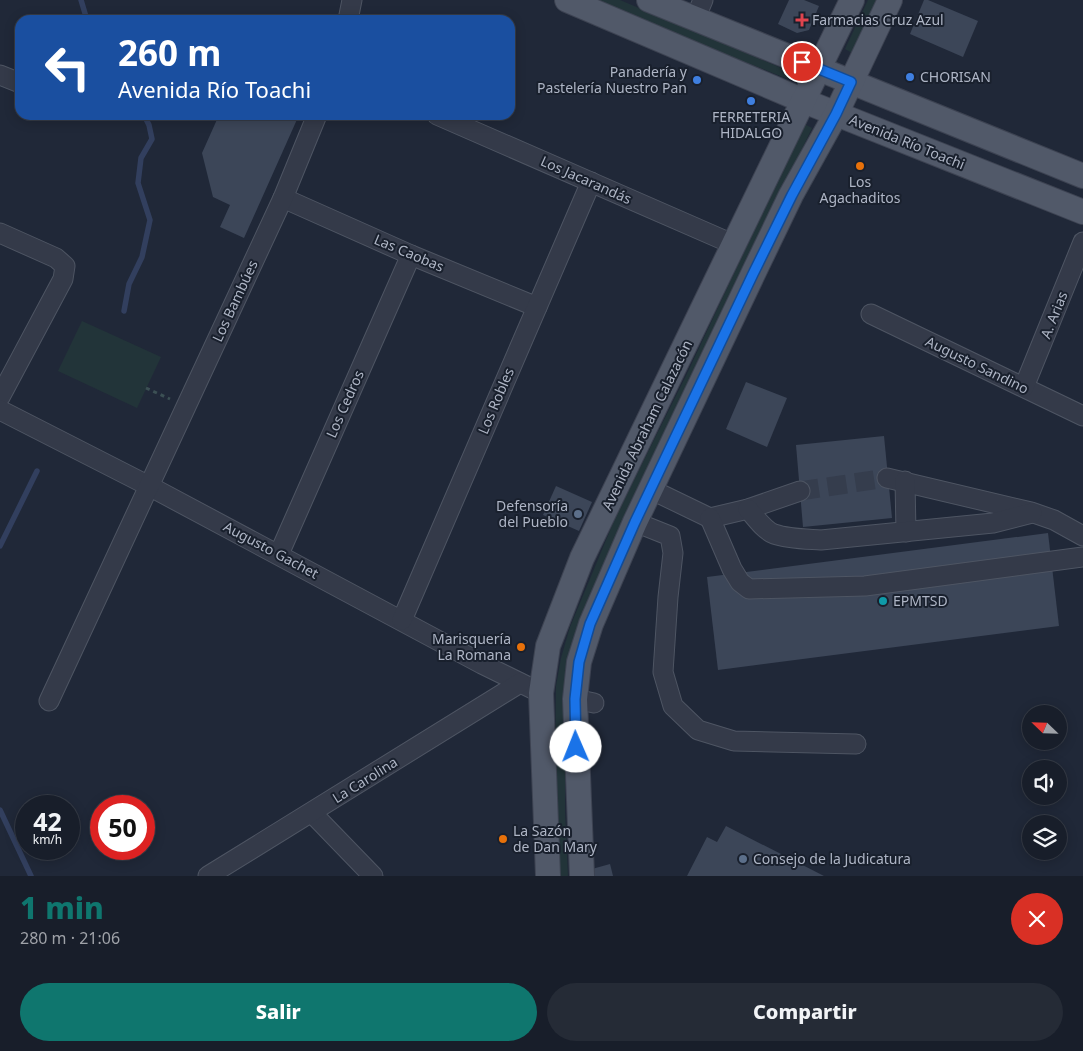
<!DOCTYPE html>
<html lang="es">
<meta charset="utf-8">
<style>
body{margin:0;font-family:"Noto Sans",sans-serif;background:#252b36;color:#f1f3f6;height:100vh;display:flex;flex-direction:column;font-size:19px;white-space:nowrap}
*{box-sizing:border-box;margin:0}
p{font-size:16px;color:#9fa2a8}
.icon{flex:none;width:28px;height:28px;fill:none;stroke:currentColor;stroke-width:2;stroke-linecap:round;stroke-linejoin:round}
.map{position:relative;height:876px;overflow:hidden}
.sheet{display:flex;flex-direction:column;background:#181e2a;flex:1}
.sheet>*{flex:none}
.guide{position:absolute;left:15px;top:15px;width:500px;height:105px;border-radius:15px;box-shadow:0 2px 12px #0003,0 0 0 1px #363c47;background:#1a4fa0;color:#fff;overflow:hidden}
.needle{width:32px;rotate:293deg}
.tools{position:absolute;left:1022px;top:705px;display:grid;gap:10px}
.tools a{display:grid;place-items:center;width:45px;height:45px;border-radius:50%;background:#181e2a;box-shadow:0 2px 12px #0003,0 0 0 1px #363c47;font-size:25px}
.speed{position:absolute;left:15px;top:795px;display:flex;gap:10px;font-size:25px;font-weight:700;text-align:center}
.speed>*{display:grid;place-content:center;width:65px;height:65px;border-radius:50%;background:#181e2a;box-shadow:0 2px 12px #0003,0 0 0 1px #363c47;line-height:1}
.speed small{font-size:12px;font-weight:400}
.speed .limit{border:8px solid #d22;background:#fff;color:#111}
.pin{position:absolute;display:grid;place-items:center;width:42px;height:42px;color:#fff;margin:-21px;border:2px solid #fff;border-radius:50%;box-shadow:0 1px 5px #0007}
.me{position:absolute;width:55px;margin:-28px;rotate:359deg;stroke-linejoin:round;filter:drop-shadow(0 0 4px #0008)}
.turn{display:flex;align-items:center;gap:18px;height:105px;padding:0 20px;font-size:22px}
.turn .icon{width:65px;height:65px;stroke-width:2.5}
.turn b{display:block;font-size:35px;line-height:42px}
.round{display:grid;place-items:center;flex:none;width:52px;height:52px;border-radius:26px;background:#252b36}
.head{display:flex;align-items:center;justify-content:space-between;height:85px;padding:0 20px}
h1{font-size:30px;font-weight:800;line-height:38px;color:#0f766e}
.cta{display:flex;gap:10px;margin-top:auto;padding:10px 20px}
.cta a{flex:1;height:58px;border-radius:30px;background:#0f766e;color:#fff;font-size:20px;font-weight:800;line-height:58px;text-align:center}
.cta a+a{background:#252b36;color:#f1f3f6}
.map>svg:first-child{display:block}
</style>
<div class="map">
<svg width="1083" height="876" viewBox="0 0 1083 876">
<rect width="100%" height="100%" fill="#202838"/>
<g fill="#223439">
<path d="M595,0h25l171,72 -3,7 -104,-41z"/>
<path d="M868,0h9l-25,53 -7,-4z"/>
<path d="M804,124l8,4 -120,252 -127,305v127l3,64h-8l-5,-116 1,-74 5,-28 9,-31 46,-111 69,-138z"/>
<path d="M82,321l79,36 -24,51 -79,-37z"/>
</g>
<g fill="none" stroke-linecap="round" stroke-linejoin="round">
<g stroke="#323f5e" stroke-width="5.5">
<path d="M81,0l6,20"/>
<path d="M124,311l5,-27 13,-27 8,-37 -12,-37 3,-25 11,-19 -3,-14 -5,-10"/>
<path d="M0,546l37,-75"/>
<path d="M0,810l31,66"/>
</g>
</g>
<g fill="#3c4658">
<path d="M789,0h15l15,6 -10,24 -12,3 -19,-9z"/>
<path d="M924,0h4l50,21 -15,36 -53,-23z"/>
<path d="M219,115h80l-55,123 -24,-11 10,-22 -17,-8 -11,-44z"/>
<path d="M746,382l41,16 -20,49 -41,-18z"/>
<path d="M884,436l8,82 -89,9 -7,-82z"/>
<path d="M556,486l36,16 -13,29 -36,-16z"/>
<path d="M1048,533l11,93 -341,44 -11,-93z"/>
<path d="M726,826l98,50h-137l20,-39 10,5z"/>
<path d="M610,864l3,12h-19l-2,-7z"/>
</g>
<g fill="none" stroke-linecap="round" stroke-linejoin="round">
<path stroke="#353d4d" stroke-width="19" stroke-dasharray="19 9" stroke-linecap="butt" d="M800,491l87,-13"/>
<g stroke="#4e5563" stroke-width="21">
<g id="minor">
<path d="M695,19l8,-19"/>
<path d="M348,20l4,-20"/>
<path d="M0,75l20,8"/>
<path d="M437,115l298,130"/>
<path d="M283,198l128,57 126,52"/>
<path d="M0,233l56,25 9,8 -2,13 -63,118"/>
<path d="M871,314l212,102"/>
<path d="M1024,387l59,-145"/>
<path d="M0,410l149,76 333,178 59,29"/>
<path d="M887,478l144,34 23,8 29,16"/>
<path d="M905,481l1,51"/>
<path d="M650,489l60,29 38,-9 52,-18"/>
<path d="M748,509c7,8 16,21 26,25 14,5 32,5 47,6l172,-17 39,-10"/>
<path d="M710,518l22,51 8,13 9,7 116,-3 218,-29"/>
<path d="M635,522l35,14 3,17 -5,44 -5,75 10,34 25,24 36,11 122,3"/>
<path d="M279,554l132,-299"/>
<path d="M402,620l189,-438"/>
<path d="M575,699l19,4"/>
<path d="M49,701l234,-503 34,-83"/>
<path d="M312,813l61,63"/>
<path d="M208,876l312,-193"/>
</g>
</g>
<g stroke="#3d4352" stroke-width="26">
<g id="major">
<path d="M567,0l237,101 279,111"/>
<path d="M649,0l434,176"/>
<path d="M548,876l-7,-183 7,-47 34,-88 270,-558"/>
<path d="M582,876l-7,-177 4,-37 12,-38 44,-102 118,-248 38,-79 45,-81 54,-114"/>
</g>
</g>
<path stroke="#3c5054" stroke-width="3" stroke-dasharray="4 4" stroke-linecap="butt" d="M146,388l24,11"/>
<use href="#minor" stroke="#343a49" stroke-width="19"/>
<use href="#major" stroke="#515969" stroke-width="24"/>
</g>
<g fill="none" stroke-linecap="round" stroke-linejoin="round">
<g stroke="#114b97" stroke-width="12">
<path id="route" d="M576,747l-1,-48 4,-37 11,-38 45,-102 118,-248 39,-79 44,-81 15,-32 -49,-20"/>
</g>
<use href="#route" stroke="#1a73e8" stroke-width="9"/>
</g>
<path fill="#e0444e" stroke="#19202d" stroke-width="2" d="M799.5 12.5h5v5h5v5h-5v5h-5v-5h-5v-5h5z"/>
<g fill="#3f7fe0" stroke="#19202d" stroke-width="2">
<circle cx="910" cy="77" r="5"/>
<circle cx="697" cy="80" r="5"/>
<circle cx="751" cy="101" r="5"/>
</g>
<g fill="#e8710a" stroke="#19202d" stroke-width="2">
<circle cx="860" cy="166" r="5"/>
<circle cx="521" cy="647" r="5"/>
<circle cx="503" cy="839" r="5"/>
</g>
<g fill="#5c6f8a" stroke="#19202d" stroke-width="2">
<circle cx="578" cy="514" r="5"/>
<circle cx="743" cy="859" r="5"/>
</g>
<circle fill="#0f9aa8" stroke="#19202d" stroke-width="2" cx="883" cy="601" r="5"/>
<g text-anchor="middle" stroke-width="4" stroke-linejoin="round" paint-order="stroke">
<g font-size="14" fill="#aeb5c5" stroke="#19202d" text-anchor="start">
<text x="812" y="25">Farmacias Cruz Azul</text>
<text x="687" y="77" text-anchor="end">Panadería y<tspan x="687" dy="16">Pastelería Nuestro Pan</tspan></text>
<text x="920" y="82">CHORISAN</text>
<text x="751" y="122" text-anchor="middle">FERRETERIA<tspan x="751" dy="16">HIDALGO</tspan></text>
<text x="860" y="187" text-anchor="middle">Los<tspan x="860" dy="16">Agachaditos</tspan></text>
<text x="568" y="511" text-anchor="end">Defensoría<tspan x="568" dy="16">del Pueblo</tspan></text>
<text x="893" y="606">EPMTSD</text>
<text x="511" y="644" text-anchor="end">Marisquería<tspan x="511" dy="16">La Romana</tspan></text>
<text x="513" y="836">La Sazón<tspan x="513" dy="16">de Dan Mary</tspan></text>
<text x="753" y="864">Consejo de la Judicatura</text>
</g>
<g font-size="14" fill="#aeb5c5" stroke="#19202d">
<text transform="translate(907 142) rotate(22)" y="5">Avenida Río Toachi</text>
<text transform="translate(586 180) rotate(24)" y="5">Los Jacarandás</text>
<text transform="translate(409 253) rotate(23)" y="5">Las Caobas</text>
<text transform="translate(235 301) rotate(-65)" y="5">Los Bambúes</text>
<text transform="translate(1054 315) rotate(-68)" y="5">A. Arias</text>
<text transform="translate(977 365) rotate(26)" y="5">Augusto Sandino</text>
<text transform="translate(496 401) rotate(-67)" y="5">Los Robles</text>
<text transform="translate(345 404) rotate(-66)" y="5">Los Cedros</text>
<text transform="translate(647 425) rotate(-64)" y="5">Avenida Abraham Calazacón</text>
<text transform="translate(271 550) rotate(28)" y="5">Augusto Gachet</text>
<text transform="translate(365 780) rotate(-32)" y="5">La Carolina</text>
</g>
</g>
</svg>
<div class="tools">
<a><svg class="needle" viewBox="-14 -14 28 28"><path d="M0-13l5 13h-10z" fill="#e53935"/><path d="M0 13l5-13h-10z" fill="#9fa2a8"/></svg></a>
<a><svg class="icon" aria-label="sound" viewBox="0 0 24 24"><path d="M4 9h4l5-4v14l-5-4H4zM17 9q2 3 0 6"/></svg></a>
<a><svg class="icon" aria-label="layers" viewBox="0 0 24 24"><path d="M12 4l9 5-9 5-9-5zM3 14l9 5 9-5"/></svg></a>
</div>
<div class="speed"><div>42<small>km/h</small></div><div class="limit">50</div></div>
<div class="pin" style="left:802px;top:62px;background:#d93025"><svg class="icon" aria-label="arrive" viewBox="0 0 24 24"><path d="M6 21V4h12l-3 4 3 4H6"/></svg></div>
<svg class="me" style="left:576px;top:747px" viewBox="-20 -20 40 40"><circle r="19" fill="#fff"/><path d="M0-13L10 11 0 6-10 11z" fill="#1a73e8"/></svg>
<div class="guide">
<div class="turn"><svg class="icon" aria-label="left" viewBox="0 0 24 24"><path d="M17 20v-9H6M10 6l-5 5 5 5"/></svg><div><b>260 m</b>Avenida Río Toachi</div></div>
</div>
</div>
<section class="sheet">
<div class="head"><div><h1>1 min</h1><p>280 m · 21:06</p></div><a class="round" style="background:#d93025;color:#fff"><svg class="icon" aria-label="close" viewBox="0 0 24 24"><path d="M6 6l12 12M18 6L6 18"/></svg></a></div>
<div class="cta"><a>Salir</a><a>Compartir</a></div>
</section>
